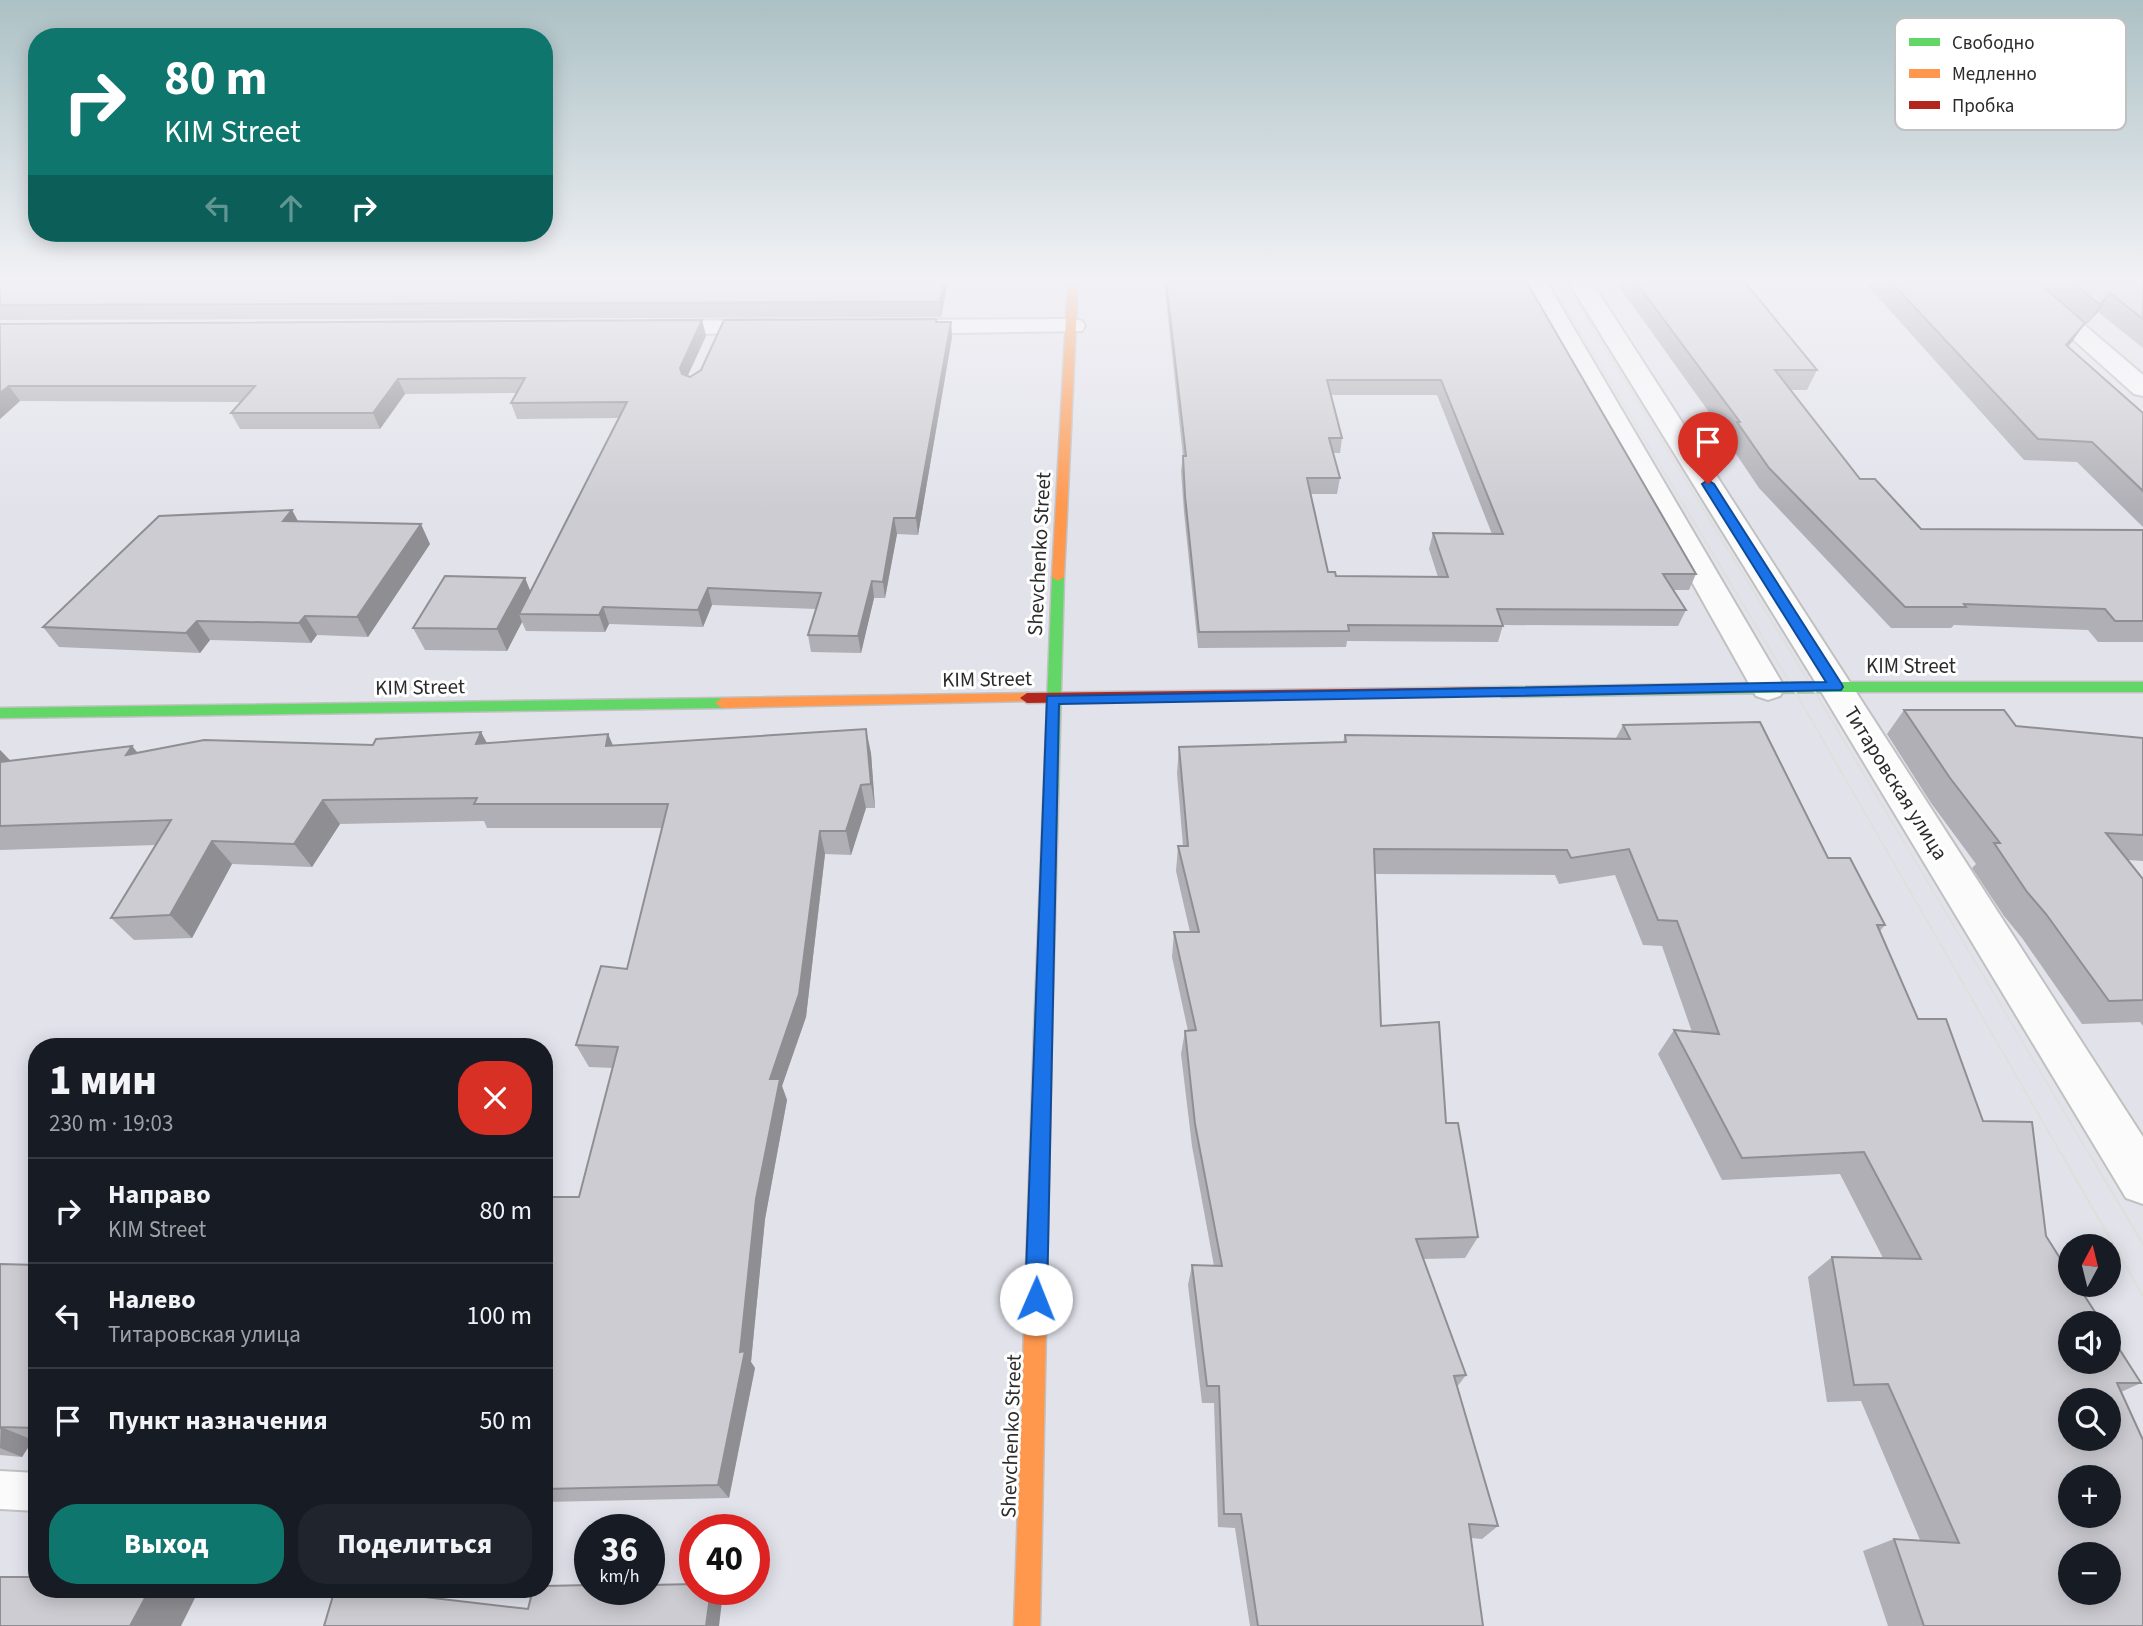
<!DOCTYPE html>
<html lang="ru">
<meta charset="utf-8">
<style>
body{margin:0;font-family:"Source Sans 3",sans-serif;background:#20242c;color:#f1f3f6;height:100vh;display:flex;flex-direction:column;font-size:26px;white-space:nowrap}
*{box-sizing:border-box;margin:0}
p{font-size:23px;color:#9ea1a6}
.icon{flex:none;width:38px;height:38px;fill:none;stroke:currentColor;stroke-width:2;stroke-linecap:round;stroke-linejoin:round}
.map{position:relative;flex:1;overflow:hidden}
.panel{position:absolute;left:28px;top:1038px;width:525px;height:560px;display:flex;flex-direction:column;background:#171b24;border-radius:28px;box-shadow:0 4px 18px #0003}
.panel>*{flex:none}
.guide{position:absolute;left:28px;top:28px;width:525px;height:214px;border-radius:28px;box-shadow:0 4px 18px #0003;background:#0f766e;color:#fff;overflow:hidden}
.needle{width:46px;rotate:7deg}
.tools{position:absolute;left:2058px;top:1234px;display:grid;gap:14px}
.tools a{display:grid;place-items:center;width:63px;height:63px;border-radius:50%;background:#171b24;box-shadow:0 4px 18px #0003;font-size:35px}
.speed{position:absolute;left:574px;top:1514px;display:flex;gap:14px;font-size:35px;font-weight:700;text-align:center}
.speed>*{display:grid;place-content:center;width:91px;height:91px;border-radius:50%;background:#171b24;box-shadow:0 4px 18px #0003;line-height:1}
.speed small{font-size:18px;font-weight:400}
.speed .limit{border:10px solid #d22;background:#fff;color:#111}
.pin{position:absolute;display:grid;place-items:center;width:60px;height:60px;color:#fff;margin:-72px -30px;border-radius:50% 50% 50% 0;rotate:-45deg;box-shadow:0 0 7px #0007}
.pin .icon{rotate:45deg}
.me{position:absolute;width:77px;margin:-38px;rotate:1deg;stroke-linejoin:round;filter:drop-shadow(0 0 5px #0008)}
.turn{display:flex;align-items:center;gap:24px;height:147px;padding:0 21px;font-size:32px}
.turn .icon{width:91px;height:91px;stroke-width:2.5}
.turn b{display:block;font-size:49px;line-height:60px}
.lanes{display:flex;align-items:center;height:66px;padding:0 21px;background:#0003;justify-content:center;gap:35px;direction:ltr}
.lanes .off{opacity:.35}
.round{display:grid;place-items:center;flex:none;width:74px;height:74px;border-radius:28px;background:#20242c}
.headline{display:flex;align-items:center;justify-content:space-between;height:119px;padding:0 21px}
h1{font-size:42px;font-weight:800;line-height:52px}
.primary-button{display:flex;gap:14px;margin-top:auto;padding:14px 21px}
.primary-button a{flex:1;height:80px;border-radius:28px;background:#0f766e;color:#fff;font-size:28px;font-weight:800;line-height:80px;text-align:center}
.primary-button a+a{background:#20242c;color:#f1f3f6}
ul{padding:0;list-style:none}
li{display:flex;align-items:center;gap:21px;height:105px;padding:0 21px;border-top:2px solid #363941}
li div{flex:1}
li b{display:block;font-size:26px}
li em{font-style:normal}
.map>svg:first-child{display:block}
</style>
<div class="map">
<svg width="2143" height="1626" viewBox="0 0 2143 1626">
<rect width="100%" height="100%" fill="#e2e2eb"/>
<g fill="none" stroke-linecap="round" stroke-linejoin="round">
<g stroke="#c1c1c2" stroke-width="4">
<path id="lane" d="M0,1471l37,2v38l-37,-2z"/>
</g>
<g stroke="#c1c1c2" stroke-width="4">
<g id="street">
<path d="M1523,281h23l239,407 -5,8 -12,4 -12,-4z"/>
<path d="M1568,281h23l552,856v67l-17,-6 -307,-510z"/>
<path d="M2008,281h25l110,94v21l-9,-2z"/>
<path d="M1073,319l9,2 3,5 -3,5 -184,3 -9,-2 -3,-5 3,-5 9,-2z"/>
<path d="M775,320l9,2 3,5 -3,5 -131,3 -9,-2 -3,-5 3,-5 9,-2z"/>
</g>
</g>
<g stroke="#c1c1c2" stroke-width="3">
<g id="fast">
<path d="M1058,573l6,4 -12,455 -3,6 -6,2 -6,-2 -3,-6 18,-455z"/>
<path d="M1836,682h307v10h-307l-334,5 -7,-5 7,-5z"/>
<path d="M722,698l7,5 -7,5 -722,10v-10z"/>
</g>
</g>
<g stroke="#c1c1c2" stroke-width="3">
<g id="slow">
<path d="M1068,281h10l-14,296 -6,4 -6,-4z"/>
<path d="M1027,693l5,2 2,3 -2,3 -310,7 -7,-5 7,-5z"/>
<path d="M1043,1024l6,2 3,6 -12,594h-26l20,-594 3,-6z"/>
</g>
</g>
<g stroke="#c1c1c2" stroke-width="3">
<path id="jam" d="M1502,687l5,2 2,3 -2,3 -480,8 -7,-5 7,-5z"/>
</g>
<use href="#lane" fill="#fbfbfc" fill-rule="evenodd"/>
<use href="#street" fill="#fbfbfc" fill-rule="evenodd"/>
<use href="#fast" fill="#63d668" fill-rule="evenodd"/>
<use href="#slow" fill="#ff974d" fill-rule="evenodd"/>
<use href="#jam" fill="#b3261e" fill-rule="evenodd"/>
<g stroke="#dfe0de" stroke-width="2">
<path d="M1550,281l243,407 270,469"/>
<path d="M1564,281l248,406 279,470"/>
</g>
<g stroke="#dfe0de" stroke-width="2.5">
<path d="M2062,1155l81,141"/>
<path d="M2090,1155l53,89"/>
</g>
</g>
<g fill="#afafb5" fill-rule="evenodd">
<path d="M0,281h948l-7,36 -941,3z"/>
<path d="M1164,281h362l170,293 -7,16h-16l13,20 -8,16 -175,-1 -5,17 -151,-1 -1,6 -148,1 -14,-136 -3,-41 2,-15zM1331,395h106l55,139 -59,-1 -4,16 9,28 -102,-1 -8,-4 -18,-78h27l3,-16 -7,-25h7l2,-15z"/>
<path d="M1615,281h129l73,89 -10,20h-17l70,89 61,50 222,1v112h-45l-10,-12 -134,-5 -3,3h-60l-132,-140 -31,-46 1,-2z"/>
<path d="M1872,281h165l48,42 -17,24 75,66v114l-66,-65 -53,-2 -155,-173z"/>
<path d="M2037,281h106v67l-45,-36 -11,12z"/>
<path d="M936,319l1,3h14l1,15 -34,198 -21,-1 -12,64h-11l-13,55 -50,-1 -3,-17 8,-26 -104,-4 -9,22 -94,-3 -4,8 -79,-1 -4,-9 -15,29 -82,-1 -12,-22 112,-50 5,13 89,-173 -102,1 -6,-16 5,-10 -111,1 -25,35h-140l-9,-16 10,-11 -221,-1 -20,18v-95l702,-4 4,16 -19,40 3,1z"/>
<path d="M292,510l6,11 132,23 -62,93 -51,-2 -6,8 -101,-3 -10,13 -141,-6 -16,-20z"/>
<path d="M1904,710l112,16 127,12v123l-15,-1 15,19v147l-3,-4 -58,2 -60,-86 -18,-22 -32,-48 4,-4 -45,-61 -44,-69z"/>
<path d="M1623,725l205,133 57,67 -5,6 38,88 65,102 63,115 95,147 -20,9 22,234h-255l-25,-75 31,-12 26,1 -59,-139 -34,1 -19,-125 24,-20 51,1 -43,-84 -118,6 -64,-126 16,-24 18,2 -30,-86 -19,-1 -28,-70 -56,9 -4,-9 -180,-1 6,152 65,97 32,114 -13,21 -42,1 43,116 -9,12 41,139 -16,13 -11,-1 12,88h-233l-15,-98 -17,-1 -4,-124h-12l-14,-118 4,-20 22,1 -22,-120 -11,-92 4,-23h3l-16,-74 2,-25h16l-14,-61 2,-25h5l-6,-73 2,-26 164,-5 2,-7 271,3z"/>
<path d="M608,734l5,11 258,8 4,55h-9l-15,47 -26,-1 -19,163 -24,69 5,14 -22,119 -14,143 4,6 -26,130 -185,4v-305h35l34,-129 -24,-1 -13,-22 51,-76 35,-141h-175l-3,-7 -144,3 -28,43 -80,-3 -40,74 -58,2 -23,-22 45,-73 -156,5v-100l11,11 121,-15 5,7 236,-8 114,-2z"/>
<path d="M0,1264l37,1v175h-4l-11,17 -22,-2z"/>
</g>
<g fill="#8f8f93">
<path d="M944,281h4l-7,36 -1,-15z"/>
<path d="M2110,293l-12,19 -11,12 13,-19z"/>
<path d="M702,320l4,16 -22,48 -4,-16z"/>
<path d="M951,322l1,15 -34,198 -2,-17z"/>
<path d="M2085,323l-13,19 -19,22 13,-19z"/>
<path d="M398,379l7,15 -25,35 -7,-16z"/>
<path d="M9,386l11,15 -20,18v-26z"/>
<path d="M292,510l10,19 -19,-8z"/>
<path d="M894,518l3,16 -12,64 -2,-16z"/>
<path d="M421,524l9,20 -62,93 -11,-20z"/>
<path d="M525,578l9,22 -15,14 3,8 -15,29 -10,-22z"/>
<path d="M872,581l2,17 -13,55 -3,-17z"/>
<path d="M708,588l4,17 -9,22 -5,-17z"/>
<path d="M603,607l6,17 -4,8 -6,-17z"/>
<path d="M305,616l12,19 -6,8 -12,-20z"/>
<path d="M197,621l13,19 -10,13 -14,-20z"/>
<path d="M866,729l5,24 4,55 -4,-24z"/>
<path d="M481,732l13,24 -18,-12z"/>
<path d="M608,734l10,24 -12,-12z"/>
<path d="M132,746l20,24 -26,-15z"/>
<path d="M0,750l22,23 -22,6z"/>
<path d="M861,785l5,23 -15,47 -5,-24z"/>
<path d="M323,800l17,24 -28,43 -18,-23z"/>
<path d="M820,831l5,23 -19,163 -24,69 5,14 -22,119 -14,143 4,6 -26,130 -11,-13 38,-286 14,-120z"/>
<path d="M212,841l20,23 -40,74 -22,-23z"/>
<path d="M1,1427l32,13 -11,17 -22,-9z"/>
<path d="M150,1589h39l9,3 -17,34h-51z"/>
<path d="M711,1589h7l5,4 -4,33h-13z"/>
</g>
<g fill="#ccccd2" stroke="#8f8f93" stroke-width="2" fill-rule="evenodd">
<path d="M0,281h944l-4,21 -940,3z"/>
<path d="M1166,281h360l170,293h-33l23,36 -189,-1 6,17 -155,-1 1,6 -150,1 -14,-136 -2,-40h3zM1327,380h114l62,154 -70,-1 15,44 -112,-1 -1,-4h-7l-21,-94h33l-11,-40h13z"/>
<path d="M1635,281h109l73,89h-42l85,109h15l46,50 222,1v91h-28l-10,-12 -141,-5 2,3h-61l-136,-139 -32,-46h3z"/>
<path d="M1890,281h147l48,42 -19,22 77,68v78l-51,-49 -54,-3z"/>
<path d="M2071,281h72v38l-33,-26 -10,12z"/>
<path d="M936,319v3h15l-35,196h-22l-11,64 -11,-1 -14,55 -50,-1 13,-42 -113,-5 -10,22 -95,-3 -4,8 -80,-1 108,-212 -116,1 14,-25 -127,1 -25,34h-142l24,-27h-246l-9,7v-69l702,-4 -22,48 2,6 8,3 11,-7 23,-50z"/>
<path d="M292,510l-9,11 138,3 -64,93 -52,-1 -6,7 -102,-2 -11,12 -143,-6 116,-111z"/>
<path d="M445,576l80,2 -28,51 -84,-1z"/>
<path d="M1904,710h100l12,16 127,12v97l-37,-2 37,46v121l-34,1 -63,-87 -19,-22 -33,-49h6l-50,-65z"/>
<path d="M1760,722l68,136h22l35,67h-8l41,94h28l37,102 49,1 14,114 24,38v10h7l25,39h-32v39h39v-29l32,50h-24l26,57v186h-219l-30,-87 65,4 -71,-159 -34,1 -22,-128 89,2 -57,-107 -122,6 -68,-128 45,4 -42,-113 -19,-1 -29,-71 -58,9 -4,-8 -193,-1 7,177 58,-4 7,101h12l20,114 -62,2 50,136 -12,1 44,150 -29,-2 14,102h-225l-17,-112h-17l-5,-128h-12l-15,-121 30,1 -27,-142 -10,-93 11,-1 -22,-98h25l-21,-86h10l-9,-99 167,-5 -1,-7 285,4 -7,-14zM2070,1400h39v38h-39zM2070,1477h39v39h-39zM2070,1554h39v38h-39z"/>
<path d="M866,729l5,55 -10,1 -15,46h-26l-21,163 -29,85h10l-24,120 -16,153 5,-1 -27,134 -174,4v-292h35l39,-150 -42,-2 25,-79 26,3 41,-165h-194l3,-6 -154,2 -29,44 -82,-3 -42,74 -59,3 60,-98 -171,6v-64l132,-16 -6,9 78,-15 169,5 3,-6 105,-7 -5,12 132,-10 -2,12z"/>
<path d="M0,1264l37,1v163l-36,-1 -1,1z"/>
<path d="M0,1577h37v12h113l-20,37h-130z"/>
<path d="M695,1584v5h16l-5,37h-382l11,-37h21l172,20 5,-20h11v-3l46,-1v4h59v-4z"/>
</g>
<linearGradient id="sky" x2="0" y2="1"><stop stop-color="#acc1c5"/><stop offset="0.55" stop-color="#f2f2f6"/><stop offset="1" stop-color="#f2f2f6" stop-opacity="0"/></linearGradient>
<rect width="2143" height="509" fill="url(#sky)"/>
<path fill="#1a73e8" stroke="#114b97" stroke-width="2" d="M1708,480l6,4 127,199 2,4 -2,3 -782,14 -12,595 -3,8 -8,3 -8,-3 -3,-8 22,-603 779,-14 -124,-198z"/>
<g text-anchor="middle" stroke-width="6" stroke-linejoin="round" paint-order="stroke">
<g font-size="21" fill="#2c2c2c" stroke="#fff">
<text transform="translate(1039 554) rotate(-87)" y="7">Shevchenko Street</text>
<text x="1911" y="673">KIM Street</text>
<text transform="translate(987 679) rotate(-1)" y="7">KIM Street</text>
<text transform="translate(420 687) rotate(-1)" y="7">KIM Street</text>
<text transform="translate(1896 783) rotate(58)" y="7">Титаровская улица</text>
<text transform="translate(1011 1436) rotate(-88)" y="7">Shevchenko Street</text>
</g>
</g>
<rect x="1895" y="18" width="231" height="112" rx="10" fill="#fff" stroke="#c0c0c0" stroke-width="2"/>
<rect x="1909" y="38" width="31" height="8" fill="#63d668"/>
<rect x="1909" y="69" width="31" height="9" fill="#ff974d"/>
<rect x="1909" y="101" width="31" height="8" fill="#b3261e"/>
<g font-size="19" fill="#2c2c2c">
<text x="1952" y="49">Свободно</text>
<text x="1952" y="80">Медленно</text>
<text x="1952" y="112">Пробка</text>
</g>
</svg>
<div class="tools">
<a><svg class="needle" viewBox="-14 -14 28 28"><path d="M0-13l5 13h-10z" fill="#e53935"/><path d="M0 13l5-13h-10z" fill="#9ea1a6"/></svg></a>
<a><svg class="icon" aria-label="sound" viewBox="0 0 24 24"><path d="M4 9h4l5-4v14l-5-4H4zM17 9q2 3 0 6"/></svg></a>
<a><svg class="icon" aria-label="search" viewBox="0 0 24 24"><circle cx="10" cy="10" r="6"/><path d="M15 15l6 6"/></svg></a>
<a>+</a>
<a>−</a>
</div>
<div class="speed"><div>36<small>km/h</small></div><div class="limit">40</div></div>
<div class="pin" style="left:1708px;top:484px;background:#d93025"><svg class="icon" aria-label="arrive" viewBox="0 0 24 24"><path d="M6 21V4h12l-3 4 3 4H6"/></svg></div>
<svg class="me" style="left:1036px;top:1299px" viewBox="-20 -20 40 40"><circle r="19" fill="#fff"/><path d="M0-13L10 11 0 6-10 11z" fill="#1a73e8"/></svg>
<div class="guide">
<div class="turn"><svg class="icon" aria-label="right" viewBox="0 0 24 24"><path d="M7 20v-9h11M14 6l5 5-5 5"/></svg><div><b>80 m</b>KIM Street</div></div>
<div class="lanes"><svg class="icon off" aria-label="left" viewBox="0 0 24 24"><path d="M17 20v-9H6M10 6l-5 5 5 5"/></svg><svg class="icon off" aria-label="ahead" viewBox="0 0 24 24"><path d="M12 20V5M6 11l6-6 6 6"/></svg><svg class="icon" aria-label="right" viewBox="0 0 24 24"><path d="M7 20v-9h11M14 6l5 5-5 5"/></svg></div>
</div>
<section class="panel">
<div class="headline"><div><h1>1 мин</h1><p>230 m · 19:03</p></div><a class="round" style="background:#d93025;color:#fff"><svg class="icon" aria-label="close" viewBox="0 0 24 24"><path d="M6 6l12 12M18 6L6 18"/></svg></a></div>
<ul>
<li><svg class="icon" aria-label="right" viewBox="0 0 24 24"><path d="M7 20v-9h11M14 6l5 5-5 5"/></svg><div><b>Направо</b><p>KIM Street</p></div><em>80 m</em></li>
<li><svg class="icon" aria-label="left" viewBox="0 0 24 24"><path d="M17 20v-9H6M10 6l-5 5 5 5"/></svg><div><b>Налево</b><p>Титаровская улица</p></div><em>100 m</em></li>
<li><svg class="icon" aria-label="arrive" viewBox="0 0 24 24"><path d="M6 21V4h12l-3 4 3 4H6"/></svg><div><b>Пункт назначения</b></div><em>50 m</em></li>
</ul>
<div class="primary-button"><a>Выход</a><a>Поделиться</a></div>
</section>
</div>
